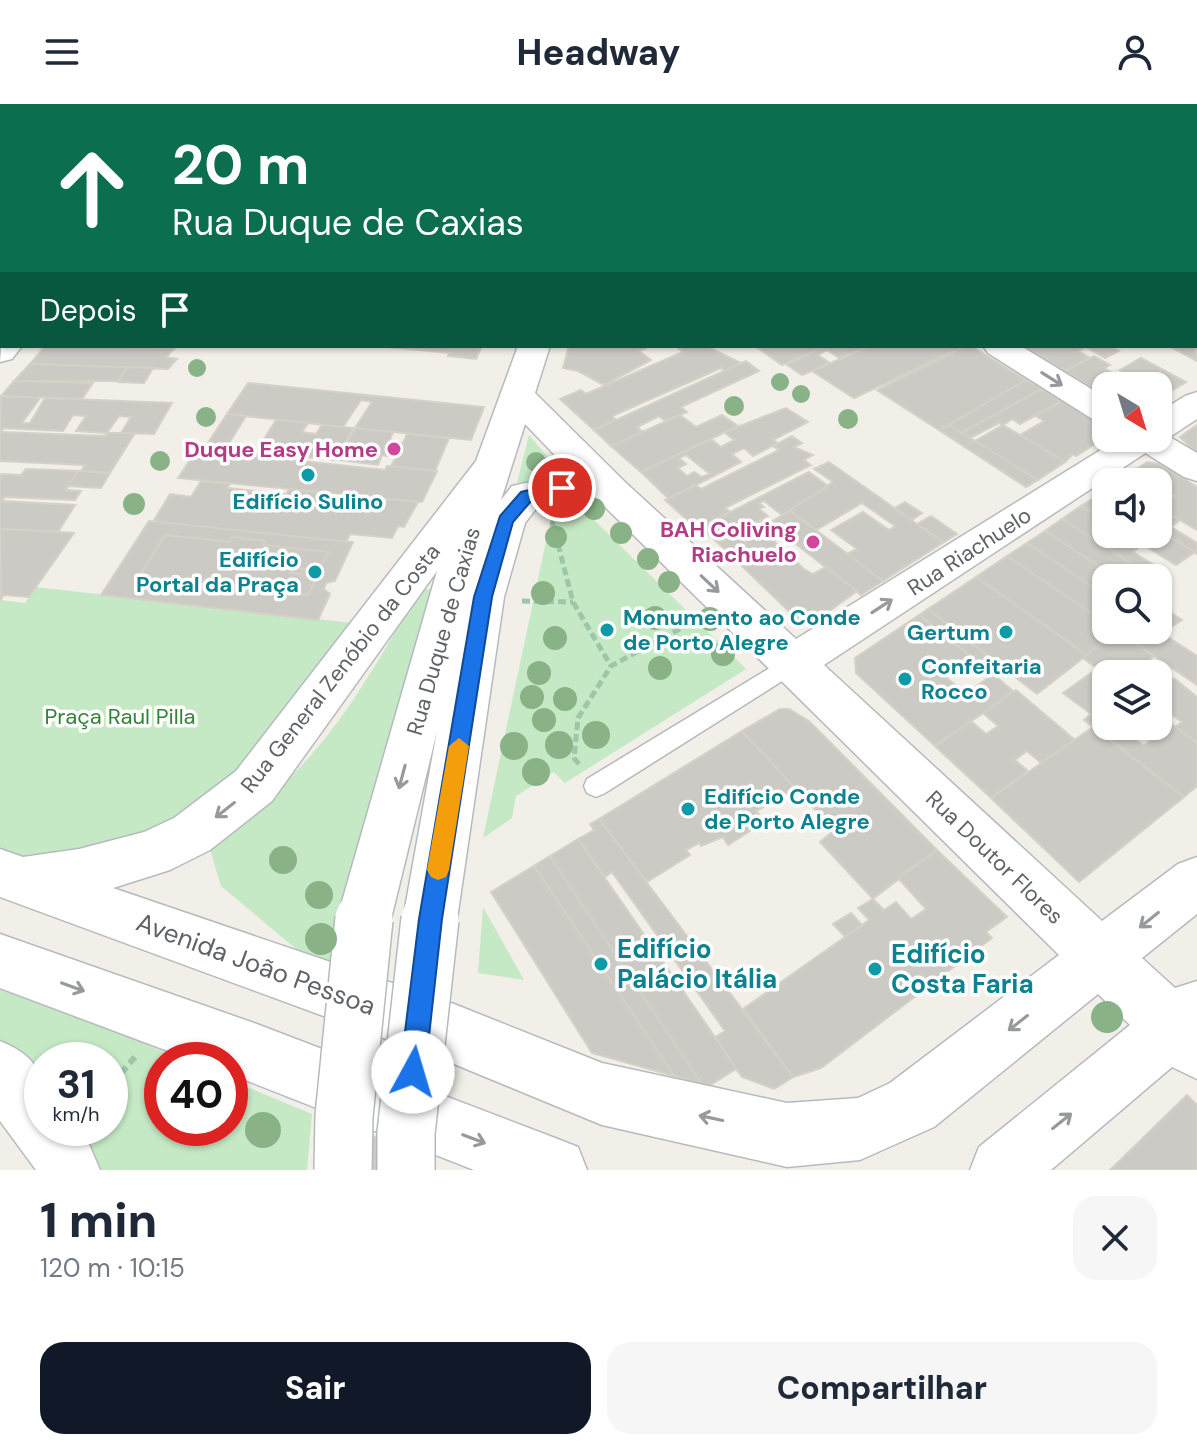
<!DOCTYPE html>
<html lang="pt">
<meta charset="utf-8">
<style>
body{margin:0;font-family:"DM Sans",sans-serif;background:#f6f6f7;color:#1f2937;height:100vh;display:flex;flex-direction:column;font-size:30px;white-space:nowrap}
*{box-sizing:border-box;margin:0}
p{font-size:26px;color:#747a83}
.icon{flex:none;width:44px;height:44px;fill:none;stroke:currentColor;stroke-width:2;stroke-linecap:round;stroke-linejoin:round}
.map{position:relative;height:1066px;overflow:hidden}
.details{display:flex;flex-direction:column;background:#fff;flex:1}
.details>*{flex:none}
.top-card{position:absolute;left:0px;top:0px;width:1198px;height:244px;box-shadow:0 2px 6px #0004;background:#0b6e4f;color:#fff;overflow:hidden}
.needle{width:52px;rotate:142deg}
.tools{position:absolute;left:1092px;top:268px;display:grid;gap:16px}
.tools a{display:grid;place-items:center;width:80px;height:80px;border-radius:16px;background:#fff;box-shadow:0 2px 6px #0004;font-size:40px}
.speed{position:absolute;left:24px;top:938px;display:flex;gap:16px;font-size:40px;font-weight:700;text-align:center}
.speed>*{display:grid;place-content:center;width:104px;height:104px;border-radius:50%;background:#fff;box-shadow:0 2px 6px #0004;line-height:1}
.speed small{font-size:20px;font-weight:400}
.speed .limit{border:12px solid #d22;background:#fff;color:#111}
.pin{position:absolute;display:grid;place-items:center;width:68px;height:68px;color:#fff;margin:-34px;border:4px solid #fff;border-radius:50%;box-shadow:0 2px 8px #0007}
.me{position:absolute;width:88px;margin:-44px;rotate:6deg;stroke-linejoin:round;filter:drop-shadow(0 0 6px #0008)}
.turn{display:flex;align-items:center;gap:28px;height:168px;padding:0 40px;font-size:36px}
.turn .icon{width:104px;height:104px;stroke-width:2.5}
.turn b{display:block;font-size:56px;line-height:68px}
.then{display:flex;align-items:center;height:76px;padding:0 40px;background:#0003;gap:16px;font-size:30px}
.round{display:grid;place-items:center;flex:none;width:84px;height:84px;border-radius:24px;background:#f6f6f7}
.overview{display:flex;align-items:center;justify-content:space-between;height:136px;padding:0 40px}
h1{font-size:48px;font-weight:800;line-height:60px}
.cta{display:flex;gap:16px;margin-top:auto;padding:16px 40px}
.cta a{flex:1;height:92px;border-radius:24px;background:#111827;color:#fff;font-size:32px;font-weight:800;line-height:92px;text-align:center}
.cta a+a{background:#f6f6f7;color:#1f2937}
header{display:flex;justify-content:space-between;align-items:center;height:104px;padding:0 40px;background:#fff;font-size:36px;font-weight:800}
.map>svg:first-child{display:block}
</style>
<header><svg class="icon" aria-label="menu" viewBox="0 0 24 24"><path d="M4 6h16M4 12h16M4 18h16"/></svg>Headway<svg class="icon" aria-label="person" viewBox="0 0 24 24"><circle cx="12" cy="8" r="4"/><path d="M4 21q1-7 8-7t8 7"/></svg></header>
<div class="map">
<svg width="1197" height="1066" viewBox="0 0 1197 1066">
<rect width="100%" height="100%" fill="#f1efe8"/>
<g fill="#c5e8c5">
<path d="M529,331l35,41 -47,7z"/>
<path d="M560,403l28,7 158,155 -181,114 -11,-11 -38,24 -4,22 -29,20 68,-320z"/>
<path d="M35,483l326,37 -154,183 -116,50h-91v-257l25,3z"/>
<path d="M420,485l23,1 -111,389 -111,-93 -13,-44c111,-71 148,-143 212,-253z"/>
<path d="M483,803l41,73 -46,-7z"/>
<path d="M0,879l183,77h-21v68h68v-48l82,34 -5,56h-223l-21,-42h47v-68h-68v39l-42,-56z"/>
</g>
<g fill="#cccac5" stroke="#d6d1c6" stroke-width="2" fill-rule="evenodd">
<path d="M467,0h139l5,1 -136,1z"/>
<path d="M1196,241l1,16 -28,-15h27z"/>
<path d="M45,242l130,2 -9,9 11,2 -9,10 -138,-5z"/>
<path d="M376,242h106l-6,13 -28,-3 2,-3z"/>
<path d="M569,242h82l-12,5 12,9 -47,25 -26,-14 -15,-3z"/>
<path d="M685,242h21l35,17 -16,8 -4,-3 -109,48 4,4 -22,10 -34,-31 21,-9 5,4 97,-42 -4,-3z"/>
<path d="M755,242h72l-45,19z"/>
<path d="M827,242l41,1 -29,11 -12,-8 -9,5 12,8 -28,12 -16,-11z"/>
<path d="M965,242h6l55,34 -87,50 -62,-40z"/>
<path d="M965,242l-111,52 -42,-27 58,-25z"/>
<path d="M1024,242h86l9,5 -14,7 -19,-11 -8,4 12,7 -25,13z"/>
<path d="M1094,252l16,9 -6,3 20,12 6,-3 16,9h-40v10l-41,-25z"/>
<path d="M1141,254l45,24 -23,14 -5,-3v-7h-12l-26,-16z"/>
<path d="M746,257l13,10 -78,36 6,5 -7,3 -15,6 -6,-5 -22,11 6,5 -32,14 -17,-16z"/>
<path d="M30,260l84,3h13l-9,14h-104z"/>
<path d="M127,263l26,1 -9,15 -26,-1z"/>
<path d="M1026,276l16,9 -81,44 -12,-8z"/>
<path d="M14,277l34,1 45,1 -11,16 -81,-3z"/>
<path d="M248,279l128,13 108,11 -13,33 -116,-12 17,-26 -11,-2 -18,27 -116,-13z"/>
<path d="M1042,285l20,12 -42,23 -8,-5 -9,6 -4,-2 -29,15 -9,-5z"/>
<path d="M1,292l39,2 -18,25h8l15,-25 127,5 -18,31 -33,-1 10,-16 -12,-1 -12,17 -31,-2 10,-15 -13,-1 -10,16 -63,-3z"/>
<path d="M1062,297l37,20 -4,3 11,7v6l-30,19 -3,-2 -8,8 -45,-27 24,-14 -8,-5z"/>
<path d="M786,304l22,14 -35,18 5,3 -25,13 -9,-8 -12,6 9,8 -72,37 -28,-27 70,-33 10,8 13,-7 -10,-8zM686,351l24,19 -8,3 -8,-5 -7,4 -9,-8 8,-4 -7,-6z"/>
<path d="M227,310l19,2 -20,32 -20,-2z"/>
<path d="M680,311l16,12 26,-12 16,11 -97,46 -30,-26z"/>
<path d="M276,316l32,3 -6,9 14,2 6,-9 31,3 -17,32 -33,-3 5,-10 -13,-1 -6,9 -33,-3z"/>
<path d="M949,321l12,8 14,8 -10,6 -26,-17z"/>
<path d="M1003,321l17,10 45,27 -27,18 -63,-39z"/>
<path d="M1197,321v28l-17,-16z"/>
<path d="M0,324h4l-3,4 104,4 2,-3h28l-25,40 -29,-2 4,-6 -85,-4z"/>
<path d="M355,324l38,4 -4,10 14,1 4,-9 42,4 -14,33 -44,-5 5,-9 -14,-2 -4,10 -40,-5z"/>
<path d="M792,332l10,7 -8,4 19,8 -9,5 7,5 -86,43 5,4 -29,15 -4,2 -32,-29 31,-15 5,4 78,-39 -6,-4z"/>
<path d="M975,337l18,11 45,28 -12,7 -61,-40z"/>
<path d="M200,341l58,7 -2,4 129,14 2,-4 50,5 -15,31 -244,-24z"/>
<path d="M829,358l88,62 27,18 -61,39 -36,-27 10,-5 -26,-19 32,-18 26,18 6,-4 -33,-23 -46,27 -26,-19v-4l43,-25 -19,-13z"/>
<path d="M1147,358l12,2 38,23v43l-39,-23v-6l5,3 12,-8 -10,-6 -7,5v-13h-40z"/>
<path d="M26,365l52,2 -12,19 15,1 -6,9 -70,-3 -3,4 73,4 -17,27 -58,-3v-55l21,1z"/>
<path d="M78,367h3l29,2 -9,15 -33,-2z"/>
<path d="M809,368l19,14 -46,29 -18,-14 -5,2 5,4 -5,2 9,7 -50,27 -17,-16z"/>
<path d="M201,377l29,3 -3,4 59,6 3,-5 41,4 -2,6 57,5 2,-5 31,3 -14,25 -6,-1 -6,12 -42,-4 -4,8 -193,-20 17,-28 21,3z"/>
<path d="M1100,390l6,4v23l-25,-15z"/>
<path d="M905,398l17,11 -10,7 -17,-12z"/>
<path d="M1081,402l25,15v13h20l17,10 -10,8 34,21 -9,7 -96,-61z"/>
<path d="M1158,403l22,13 -9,7 26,16v11l-39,-24z"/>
<path d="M790,407l26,19 67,51 -22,14 -92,-72z"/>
<path d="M931,412l26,18 -13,8 -27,-18z"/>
<path d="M764,415l20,16 -10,6 30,28 9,5 13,-7 31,24 -44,32 -14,-2 -81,-78 18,-9 9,8 11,-6 -9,-8z"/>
<path d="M1062,415l93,59h-38l-72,-47z"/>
<path d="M149,417l181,19 23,2 -18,39 -9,2 -2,6 6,5 -12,26 -217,-25zM165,431l65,7 2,-5 33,4 -2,4 65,7 -9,18 -26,-2 -3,5 27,3 -9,19 -169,-18z"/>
<path d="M0,425l58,3 16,1 -45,64 -25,-2 -3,4z"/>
<path d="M1158,426l37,22 -19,13 -50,-31h32z"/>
<path d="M1045,427l72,47h-11v18l-79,-53z"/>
<path d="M165,431l65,7 2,-5 33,4 -2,4 65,7 -9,18 -26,-2 -3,5 27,3 -9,19 -169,-18z"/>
<path d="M1027,439l79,53v27l-99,-67z"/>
<path d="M1007,452l99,67v7l11,1 -30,24 -111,-78z"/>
<path d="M976,473l111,78 -50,39 -109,-85z"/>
<path d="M1158,500l24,16 -20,13 -5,-3z"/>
<path d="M928,505l75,59 -10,6 -74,-59z"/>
<path d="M919,511l50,40 -13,9 -6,-5 -15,9 31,26 27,-20 21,18 -79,54 -79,-73 -1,-15z"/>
<path d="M1116,526h41l40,26v29z"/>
<path d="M1117,527l37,25 -5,4 22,16 -3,3h7l22,18v46l-22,-16 7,-5 -24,-17v-31l-52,1 -23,-17z"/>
<path d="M1091,569l15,11v42h26l-7,6 19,14 15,-13 -9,-7h8v-12l39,29v43l-13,11 -100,-77 7,-6 -28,-21z"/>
<path d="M1016,586l59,50 -34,23 -14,-12 -12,9 13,11 -37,27 -56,-52 36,-25 15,13 12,-8 -15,-13z"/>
<path d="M780,605h9l20,12 128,129 -64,49 -53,-57 14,-12 -92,-99z"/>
<path d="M1093,623l91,70 -105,85 -88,-84z"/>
<path d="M742,627l54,58 -21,12 -3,-4 -11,6 3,4 -8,4 3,3 -10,5 7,8 -28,18 -5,-8 -22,9 -2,-3 -13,7 4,5 -43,27 -48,-63z"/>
<path d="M599,715l194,258 -9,6 -10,6 -32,-12 -6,-8 -21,-32 10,-6 -113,-159 -7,5 -27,-38 16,-9 -4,-6z"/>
<path d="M578,735l137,198 21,32 -27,17 -117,-33 -101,-161z"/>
<path d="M937,746l70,67 -21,15 6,6 -171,130 -28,9 -50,-68 126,-89 -11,-12 15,-9 11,11 12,-8 15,17 15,-10 -28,-31z"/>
<path d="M550,752l152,228 -28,-8 -140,-210z"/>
<path d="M851,809l11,12 -17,12 -12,-13z"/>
<path d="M1187,991l10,10v65h-87z"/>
<path d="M370,1032l23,4 -8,30h-27z"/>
</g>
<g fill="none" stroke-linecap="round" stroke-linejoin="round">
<g stroke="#b5b8bc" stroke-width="3">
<path id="lane" d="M793,550l8,3 3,6 -3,6 -196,124 -9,4 -9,-4 -3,-7 3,-7z"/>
</g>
<g stroke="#b5b8bc" stroke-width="3">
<g id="street">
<path d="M955,0h25l1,2h-25z"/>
<rect x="0" y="48" width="2" height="14"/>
<rect x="1196" y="94" width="1" height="17"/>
<rect x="0" y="209" width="2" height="18"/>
<path d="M983,242h38l85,52v25l-12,-3 -106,-67z"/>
<path d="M1158,326l39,23v28l-13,-4 -50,-31 -5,-8h29z"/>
</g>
</g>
<g stroke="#b6babf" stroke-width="3">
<g id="secondary">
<path d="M189,0h24l-25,2z"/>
<path d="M2,233v9h20l-10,13 -12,3z"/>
<path d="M518,242h32l-15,47 91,90 170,156 324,-201h38v-25l27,-17 12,-4v27l-373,246 278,256 76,-57 19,-7v57l-55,44 33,30 22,-7v98l-25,-12 -121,103h-81l9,-23 151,-122 -32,-31 -164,133 -74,33 -73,7 -185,-42 -148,-61 -454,-167v-48l23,8 56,-8 65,-17 30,-14 62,-47 240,-310zM525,320l47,49 -60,13 -11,14zM581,392l18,5 460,454 -169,128 -32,15 -71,5 -185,-40 -148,-59 -341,-116 57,-18 40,-20 62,-49 165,-230 -100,348 8,18 19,8 19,-8 8,-18 46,-188 -34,188 8,18 19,8 19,-8 8,-18 47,-322 21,-74 14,-18z"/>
<path d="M0,830l254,89 301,115 23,9 9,23h-113l-244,-96v-14h-38l-192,-72z"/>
<path d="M0,937c48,20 42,41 42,87h40l18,42h-64l-36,-49z"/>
</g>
</g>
<g stroke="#9cc7a9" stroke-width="5" stroke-dasharray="8 4" stroke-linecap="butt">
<path d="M552,417l21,81 38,64"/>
<path d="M522,497l51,1"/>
<path d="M579,660l-5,-6 4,-40 33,-52 85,-46"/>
</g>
<path stroke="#9cc7a9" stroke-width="6" stroke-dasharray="10 5" stroke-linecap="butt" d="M110,982l25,-29"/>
<use href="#lane" fill="#fff" fill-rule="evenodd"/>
<use href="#street" fill="#fff" fill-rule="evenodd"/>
<use href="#secondary" fill="#fff" fill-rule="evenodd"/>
<g stroke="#b6babf" stroke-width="60" stroke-linecap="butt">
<g id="secondary-bridge">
<path d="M343,1066l1,-54 20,-197"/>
<path d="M406,1066v-37l24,-214"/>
</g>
</g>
<use href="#secondary-bridge" stroke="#fff" stroke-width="57"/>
</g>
<g fill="#89b387">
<circle cx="197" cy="264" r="9"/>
<circle cx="780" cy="278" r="9"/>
<circle cx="801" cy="290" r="9"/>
<circle cx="734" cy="302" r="10"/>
<circle cx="206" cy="313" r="10"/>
<circle cx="848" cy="315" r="10"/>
<circle cx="160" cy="357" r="10"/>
<circle cx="536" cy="358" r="10"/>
<circle cx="134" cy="400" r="11"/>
<circle cx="594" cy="405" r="11"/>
<circle cx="621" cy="429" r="11"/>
<circle cx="556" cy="433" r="11"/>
<circle cx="648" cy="455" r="11"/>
<circle cx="669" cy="478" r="11"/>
<circle cx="543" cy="489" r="12"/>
<circle cx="655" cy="514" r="12"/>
<circle cx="710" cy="515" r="12"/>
<circle cx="555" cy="534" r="12"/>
<circle cx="723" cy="550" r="12"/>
<circle cx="660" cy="564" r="12"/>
<circle cx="539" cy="569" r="12"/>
<circle cx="532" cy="593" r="12"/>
<circle cx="565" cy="595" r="12"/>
<circle cx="544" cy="616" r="12"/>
<circle cx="596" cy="631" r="14"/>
<circle cx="559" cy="641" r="14"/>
<circle cx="514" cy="642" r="14"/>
<circle cx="536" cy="668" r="14"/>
<circle cx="283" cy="756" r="14"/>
<circle cx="319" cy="791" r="14"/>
<circle cx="321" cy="835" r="16"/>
<circle cx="1107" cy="913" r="16"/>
<circle cx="263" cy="1026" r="18"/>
</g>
<defs><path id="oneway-shaft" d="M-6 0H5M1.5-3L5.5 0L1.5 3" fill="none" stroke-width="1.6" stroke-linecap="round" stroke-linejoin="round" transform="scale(2)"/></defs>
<g stroke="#979a9d">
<use href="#oneway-shaft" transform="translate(1052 275) rotate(32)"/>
<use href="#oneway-shaft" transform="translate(710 480) rotate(43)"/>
<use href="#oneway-shaft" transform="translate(882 502) rotate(-33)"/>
<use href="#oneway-shaft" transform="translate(402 673) rotate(105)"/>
<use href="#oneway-shaft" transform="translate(225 706) rotate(142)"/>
<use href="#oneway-shaft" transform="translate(1149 816) rotate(141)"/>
<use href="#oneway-shaft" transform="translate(73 883) rotate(20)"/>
<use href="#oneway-shaft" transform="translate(1018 919) rotate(142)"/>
<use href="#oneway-shaft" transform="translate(711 1014) rotate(-168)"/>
<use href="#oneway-shaft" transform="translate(1062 1017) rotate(-39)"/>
<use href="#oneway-shaft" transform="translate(474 1035) rotate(21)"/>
</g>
<path fill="#1a73e8" stroke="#114b97" stroke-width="2" d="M562,378l8,6 -2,3 -36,9 -19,22 -21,75 -50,322 -17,153 -3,9 -9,3 -9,-3 -4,-9 19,-153 55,-322 26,-81 21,-24z"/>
<path fill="#f59e0b" d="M459,634l10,8 -20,124 -3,7 -8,3 -7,-3 -4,-7 22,-124z"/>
<g fill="#d1479c" stroke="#fff" stroke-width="3">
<circle cx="394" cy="345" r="8"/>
<circle cx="813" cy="438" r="8"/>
</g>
<g fill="#0f9aa8" stroke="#fff" stroke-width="3">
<circle cx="308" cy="371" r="8"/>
<circle cx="315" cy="468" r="8"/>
<circle cx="607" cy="526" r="8"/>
<circle cx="1006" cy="528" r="8"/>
<circle cx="905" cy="575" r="8"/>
<circle cx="688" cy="705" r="8"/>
<circle cx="601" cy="860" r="8"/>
<circle cx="875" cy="865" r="8"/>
</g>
<g text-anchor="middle" stroke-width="7" stroke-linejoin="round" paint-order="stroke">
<g font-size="22" font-weight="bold" fill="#b23c85" stroke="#fff" text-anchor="end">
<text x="378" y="353">Duque Easy Home</text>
<text x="797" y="433">BAH Coliving<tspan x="797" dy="25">Riachuelo</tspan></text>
</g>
<g font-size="22" font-weight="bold" fill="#0d838f" stroke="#fff" text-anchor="start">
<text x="308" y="405" text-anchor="middle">Edifício Sulino</text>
<text x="299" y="463" text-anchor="end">Edifício<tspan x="299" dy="25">Portal da Praça</tspan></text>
<text x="623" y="521">Monumento ao Conde<tspan x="623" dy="25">de Porto Alegre</tspan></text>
<text x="990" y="536" text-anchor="end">Gertum</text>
<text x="921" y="570">Confeitaria<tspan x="921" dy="25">Rocco</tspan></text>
<text x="704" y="700">Edifício Conde<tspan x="704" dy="25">de Porto Alegre</tspan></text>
</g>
<g font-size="22" fill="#5f6368" stroke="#fff">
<text transform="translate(969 447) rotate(-33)" y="8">Rua Riachuelo</text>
<text transform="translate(443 527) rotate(-74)" y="8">Rua Duque de Caxias</text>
<text transform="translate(340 564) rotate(-52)" y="8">Rua General Zenóbio da Costa</text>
<text transform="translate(995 753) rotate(44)" y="8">Rua Doutor Flores</text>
</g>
<g font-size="22" fill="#348238" stroke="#fff">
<text x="120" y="620">Praça Raul Pilla</text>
</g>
<g font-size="26" font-weight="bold" fill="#0d838f" stroke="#fff" text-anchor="start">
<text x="617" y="854">Edifício<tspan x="617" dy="30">Palácio Itália</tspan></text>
<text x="891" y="859">Edifício<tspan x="891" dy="30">Costa Faria</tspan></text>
</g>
<g font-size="26" fill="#5f6368" stroke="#fff">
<text transform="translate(256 860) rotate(20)" y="9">Avenida João Pessoa</text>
</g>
</g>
</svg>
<div class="tools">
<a><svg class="needle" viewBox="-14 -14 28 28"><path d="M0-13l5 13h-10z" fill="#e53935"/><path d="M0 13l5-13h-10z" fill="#747a83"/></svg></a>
<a><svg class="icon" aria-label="sound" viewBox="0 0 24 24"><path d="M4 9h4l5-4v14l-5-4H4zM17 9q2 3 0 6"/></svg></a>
<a><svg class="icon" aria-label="search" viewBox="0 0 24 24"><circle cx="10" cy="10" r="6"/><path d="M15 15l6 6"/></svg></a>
<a><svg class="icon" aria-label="layers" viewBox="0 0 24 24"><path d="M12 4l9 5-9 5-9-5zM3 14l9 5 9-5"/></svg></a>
</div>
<div class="speed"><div>31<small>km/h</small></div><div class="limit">40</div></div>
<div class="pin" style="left:562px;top:384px;background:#d93025"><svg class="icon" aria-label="arrive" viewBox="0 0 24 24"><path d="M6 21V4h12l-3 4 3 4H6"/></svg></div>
<svg class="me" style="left:413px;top:968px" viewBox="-20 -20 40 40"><circle r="19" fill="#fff"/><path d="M0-13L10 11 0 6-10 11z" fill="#1a73e8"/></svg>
<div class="top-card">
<div class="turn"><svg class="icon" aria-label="ahead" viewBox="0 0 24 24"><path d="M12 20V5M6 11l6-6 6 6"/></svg><div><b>20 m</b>Rua Duque de Caxias</div></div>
<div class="then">Depois<svg class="icon" aria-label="arrive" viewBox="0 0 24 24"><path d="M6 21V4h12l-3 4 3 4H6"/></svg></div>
</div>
</div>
<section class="details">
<div class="overview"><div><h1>1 min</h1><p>120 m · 10:15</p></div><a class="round"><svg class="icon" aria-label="close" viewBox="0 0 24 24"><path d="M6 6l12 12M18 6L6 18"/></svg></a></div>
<div class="cta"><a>Sair</a><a>Compartilhar</a></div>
</section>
